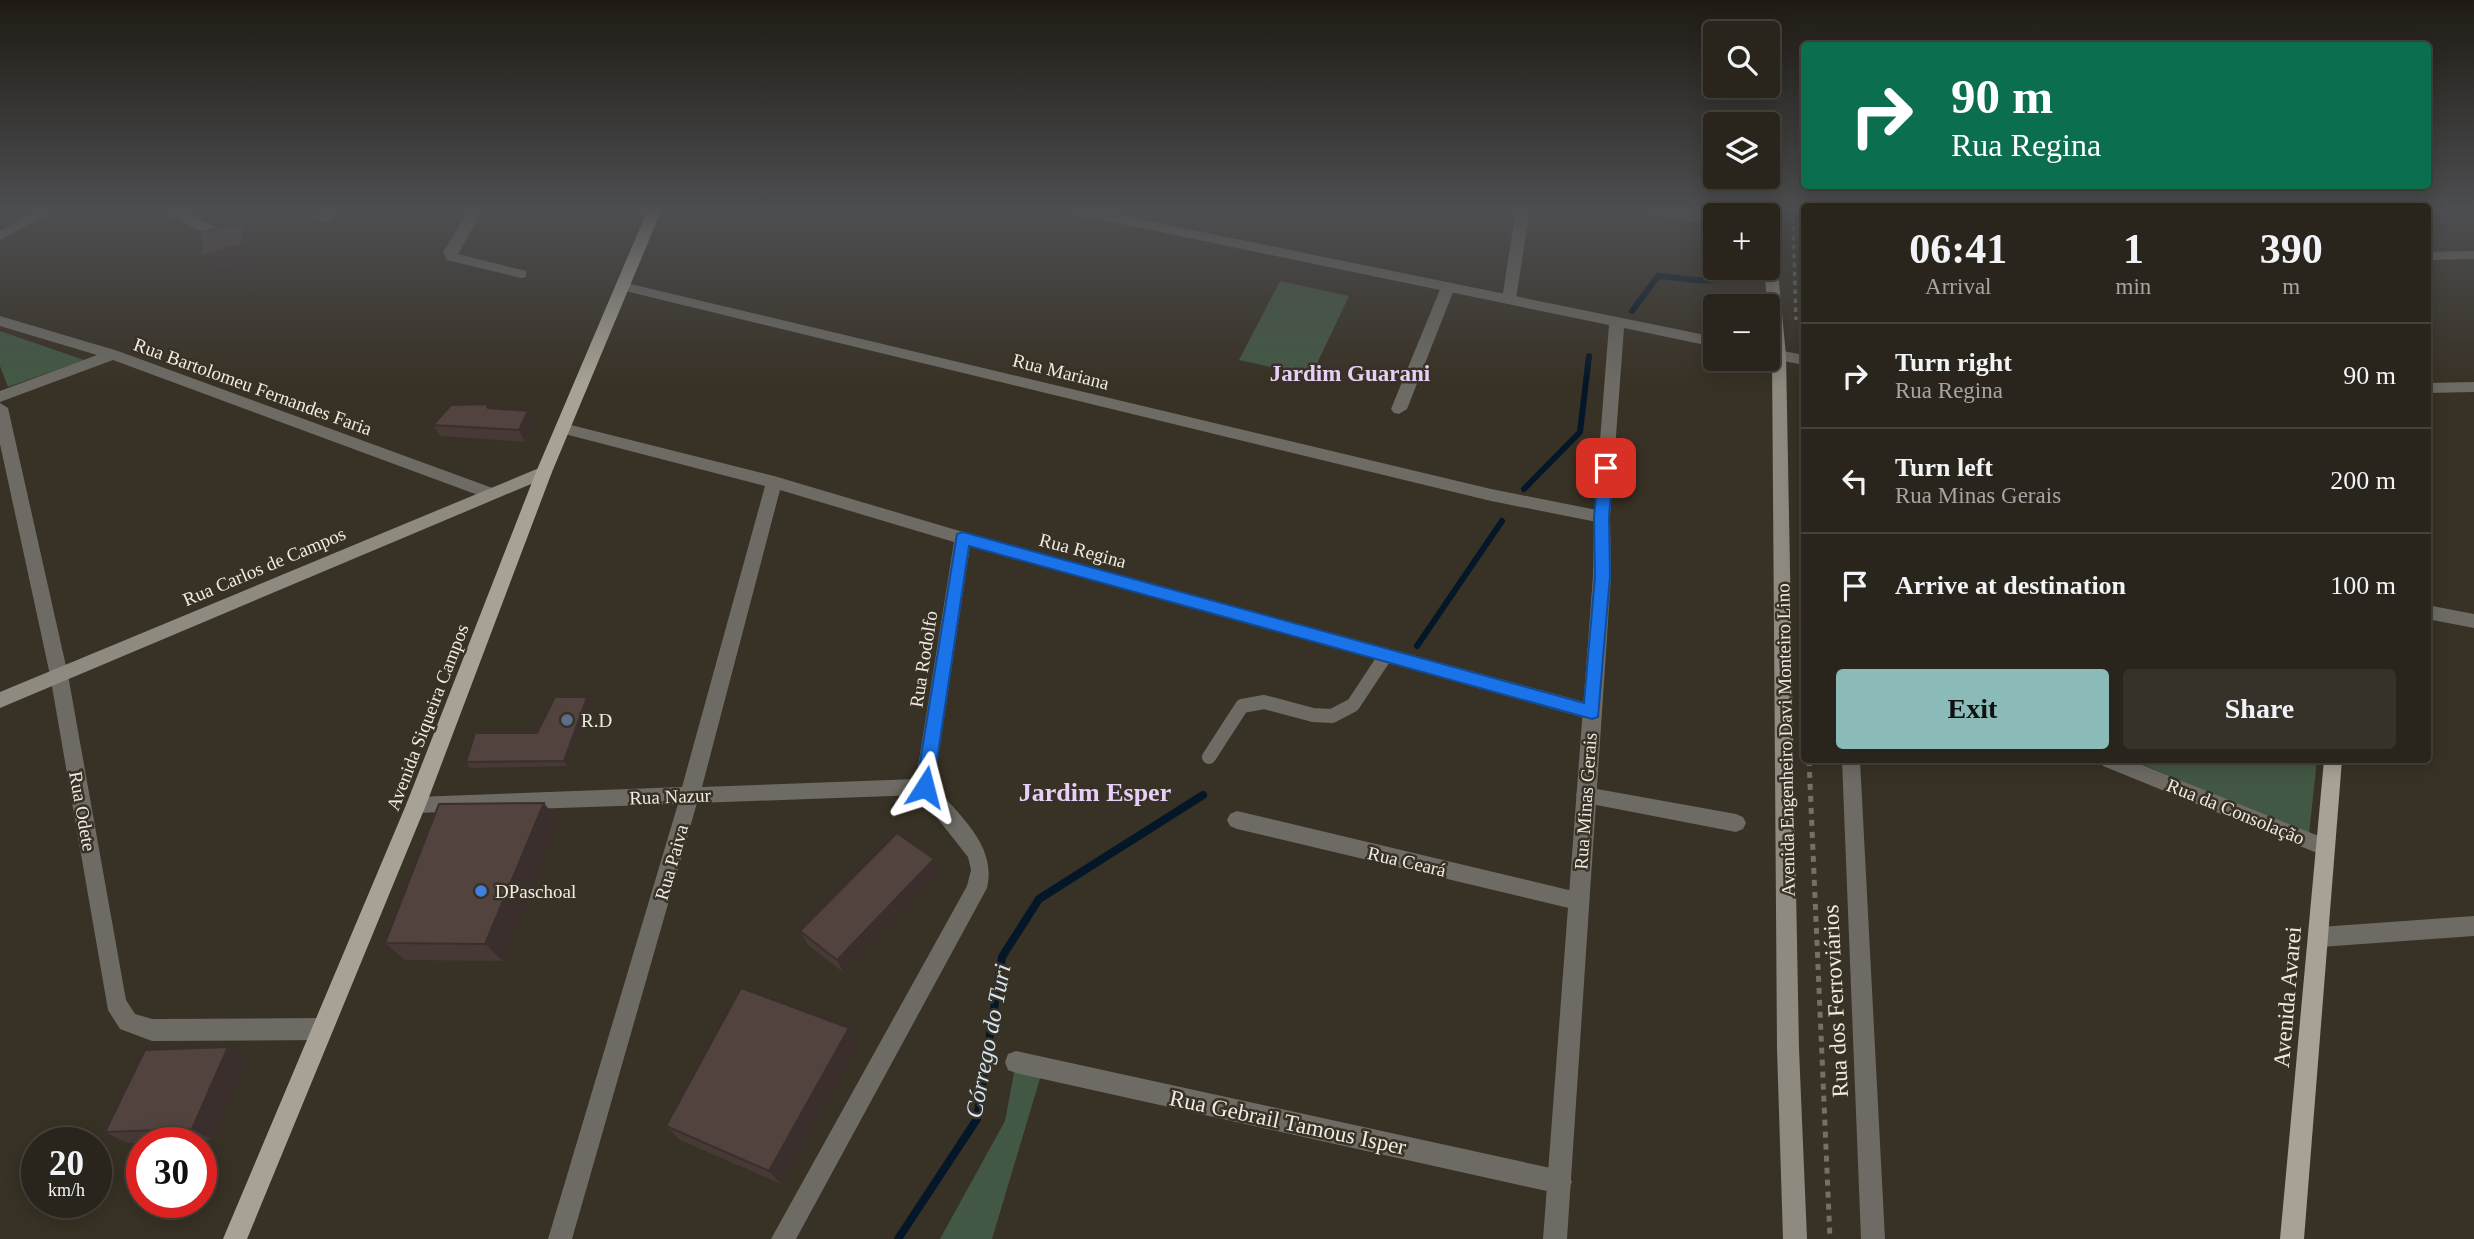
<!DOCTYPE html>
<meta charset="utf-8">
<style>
body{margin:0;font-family:"Times New Roman",serif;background:#363129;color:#f1f3f6;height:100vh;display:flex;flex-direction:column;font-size:26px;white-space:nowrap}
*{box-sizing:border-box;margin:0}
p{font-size:23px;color:#a5a5a3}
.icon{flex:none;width:38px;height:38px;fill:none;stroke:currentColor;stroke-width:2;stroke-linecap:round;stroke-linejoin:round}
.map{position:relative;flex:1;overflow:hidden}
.sheet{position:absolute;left:1801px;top:203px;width:630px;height:560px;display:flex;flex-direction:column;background:#2a251c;border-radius:7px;box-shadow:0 4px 18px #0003,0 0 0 2px #46423b}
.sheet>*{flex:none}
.hud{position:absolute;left:1801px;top:42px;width:630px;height:147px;border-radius:7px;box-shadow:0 4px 18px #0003,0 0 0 2px #46423b;background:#0b6e4f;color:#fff;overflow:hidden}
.controls{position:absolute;left:1703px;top:21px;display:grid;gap:14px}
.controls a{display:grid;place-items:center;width:77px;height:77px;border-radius:7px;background:#2a251c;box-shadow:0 4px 18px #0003,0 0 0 2px #46423b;font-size:35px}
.speed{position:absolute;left:21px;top:1127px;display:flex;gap:14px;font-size:35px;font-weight:700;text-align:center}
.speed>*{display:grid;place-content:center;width:91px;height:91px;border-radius:50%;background:#2a251c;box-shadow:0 4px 18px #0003,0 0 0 2px #46423b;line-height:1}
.speed small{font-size:18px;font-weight:400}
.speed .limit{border:10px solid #d22;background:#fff;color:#111}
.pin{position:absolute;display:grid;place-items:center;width:60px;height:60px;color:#fff;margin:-30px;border-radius:14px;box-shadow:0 4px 10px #0006}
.me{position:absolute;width:77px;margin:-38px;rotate:9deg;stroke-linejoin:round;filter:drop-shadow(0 0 5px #0008)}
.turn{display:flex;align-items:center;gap:24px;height:147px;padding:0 35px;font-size:32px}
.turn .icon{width:91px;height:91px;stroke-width:2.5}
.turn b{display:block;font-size:49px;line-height:60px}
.eta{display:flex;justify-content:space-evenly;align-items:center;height:119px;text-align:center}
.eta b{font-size:42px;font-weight:700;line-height:49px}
.primary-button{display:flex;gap:14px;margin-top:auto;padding:14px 35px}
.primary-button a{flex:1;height:80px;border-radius:7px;background:#8bbbb9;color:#111;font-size:28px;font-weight:700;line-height:80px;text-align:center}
.primary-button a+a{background:#363129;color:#f1f3f6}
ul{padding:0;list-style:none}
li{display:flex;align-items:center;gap:21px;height:105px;padding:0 35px;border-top:2px solid #46423b}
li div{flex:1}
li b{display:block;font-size:26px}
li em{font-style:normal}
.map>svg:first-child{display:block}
</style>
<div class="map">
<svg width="2474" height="1239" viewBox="0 0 2474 1239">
<rect width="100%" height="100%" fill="#383125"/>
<g fill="#435844">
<path d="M1280,281l69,15 -38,80 -72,-16z"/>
<path d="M0,331l84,29 -76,27 -8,-21z"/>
<path d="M2132,760h185l-8,74z"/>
<path d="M1016,1062l25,13 -49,164h-52l65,-118z"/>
</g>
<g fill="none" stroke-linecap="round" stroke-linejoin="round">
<g stroke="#041728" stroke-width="6">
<path d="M1730,209l1,6"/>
<path d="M1632,311l26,-35c25,1 62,13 80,-8"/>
<path d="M1524,489l56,-57 9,-76"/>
<path d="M1417,646l85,-125"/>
</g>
<path stroke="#041728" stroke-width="8" d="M898,1239l79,-120 25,-162 37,-58 164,-104"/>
<g stroke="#756f64" stroke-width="3.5" stroke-dasharray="4.5 4.5" stroke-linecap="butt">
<path d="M1790,209l3,11 3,100"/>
<path d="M1803,567l1,27"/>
</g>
<path stroke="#756f64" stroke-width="5" stroke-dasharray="6 6" stroke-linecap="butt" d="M1809,760l21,479"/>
<g stroke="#6d6b64" stroke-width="10">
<path d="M170,209l45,24"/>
<path d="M324,218l10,-9"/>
</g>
<path stroke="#6d6b64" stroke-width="14" d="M1209,757l33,-51 22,-4 49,13 19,1 21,-11 33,-50"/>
<g fill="#6d6b64" fill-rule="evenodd">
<path d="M40,209h17l-57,31v-9z"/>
<path d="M470,209h13l-25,45 68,17v6l-5,1 -74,-18 -4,-8z"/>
<path d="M632,209h23l5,4 -7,4z"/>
<path d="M1516,209h14l-14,90 -7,5 -7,-5z"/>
<path d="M1638,209c20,0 39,4 59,5 10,0 17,-5 28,-5l-2,6h-8v3l-16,4 -55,-9z"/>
<path d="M2474,251v8l-47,1v-8z"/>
<path d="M622,282l869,207 111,22 8,6 -8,6 -111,-22 -874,-212v-6z"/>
<path d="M1448,282l7,5 -48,122 -8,5 -5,-1 -3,-4 50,-122z"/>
<path d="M0,316l118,35 380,139 2,4 -8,6 -6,-2 -373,-138 -113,42v-11l97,-36 -97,-29z"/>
<path d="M2474,382v10l-47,1v-10z"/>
<path d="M0,403l8,5 60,267 58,325 9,14 17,5 170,-1 8,4 3,7 -3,7 -8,4 -170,1 -32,-12 -12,-19 -58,-335 -50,-231z"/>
<path d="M563,423l211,53 189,56 629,172 7,3 2,5 -2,5 -7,3 -622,-174 -36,239c26,32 63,60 53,103l-191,351h-25l196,-353 4,-16 -3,-13 -49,-62 -222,8 -125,436h-24l130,-435 -262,9 -7,-2 -3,-6 3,-6 7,-2 266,-10 83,-301 -208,-54 -2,-4 2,-4zM780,490l174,52 -38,237 -214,8z"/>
<path d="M2427,605l47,9v14l-47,-9z"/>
<path d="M2101,760h29l201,81 3,6 -3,6 -7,3 -7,-3 -214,-87z"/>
<path d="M1586,787l150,27 7,3 3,6 -3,6 -7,3 -150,-29 -7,-2 -3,-6 3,-6z"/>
<path d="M1237,811l340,81 7,2 3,7 -3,7 -7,2 -340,-81 -7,-3 -3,-6 3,-6z"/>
<path d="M2474,916v20l-154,11 -7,-3 -3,-7 3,-7 7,-3z"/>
<path d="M1016,1051l544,119 8,4 4,8 -4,8 -8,4 -544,-121 -8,-3 -3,-8 3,-8z"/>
</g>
<g fill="#6d6b64" fill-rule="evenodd">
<path d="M1062,209h28l625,128v10l-91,-19 -14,189 1,59 -44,663h-24l50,-663 1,-59 15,-192 -541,-112z"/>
<path d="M1768,348l36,7v10l-36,-7z"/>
<path d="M1842,760h18l25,479h-24z"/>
</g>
<g fill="#8e8a80" fill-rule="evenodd">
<path d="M1756,209h14l1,6 -3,3v-3h-11z"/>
<path d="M1768,237l7,4 11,114 13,694 8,190h-24l-6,-190 -5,-694 -8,-87h4z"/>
<path d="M544,466l6,2 2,4 -2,4 -550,232v-16z"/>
</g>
<g fill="#a7a295" fill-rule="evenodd">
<path d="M648,209h14l-110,263 -126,333 -179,434h-24l183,-434 130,-333z"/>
<path d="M2324,760h18l-38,479h-24z"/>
</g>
</g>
<g fill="#473a36">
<path d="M488,408l40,3 6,11 -9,20 -85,-6 -7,-11z"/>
<path d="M590,702l-23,64 -97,2 -4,-6 71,-29z"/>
<path d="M559,822l-56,139 -98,-1 -20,-17z"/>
<path d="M939,873l-95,100 -36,-28 -8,-14z"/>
<path d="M858,1044l-77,140 -101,-44 -14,-14z"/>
<path d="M247,1059l-35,81 -85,3 -22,-11z"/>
</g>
<g fill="#3a2f2c">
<path d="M242,223l11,17 1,21 -41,12 -12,-17z"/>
<path d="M528,411l6,11 -9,20 -6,-12z"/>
<path d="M587,697l3,5 -23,64 -3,-5z"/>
<path d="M544,803l15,19 -56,139 -18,-17z"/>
<path d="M934,859l5,14 -95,100 -7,-13z"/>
<path d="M849,1028l9,16 -77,140 -12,-13z"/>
<path d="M228,1047l19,12 -35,81 -20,-11z"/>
</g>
<g fill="#53433f" stroke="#3a2f2c" stroke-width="2">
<path d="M242,223l1,21 -42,12v-24z"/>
<path d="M486,404l2,4 40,3 -9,19 -86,-5 18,-20z"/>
<path d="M555,697h32l-23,64 -98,1 9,-29h62z"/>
<path d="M544,803l-59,141 -100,-1 54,-139z"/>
<path d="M897,833l37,26 -97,101 -37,-29z"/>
<path d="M741,988l108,40 -80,143 -103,-45z"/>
<path d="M228,1047l-36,82 -87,3 40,-82z"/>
</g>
<linearGradient id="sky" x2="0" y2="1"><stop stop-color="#1f1b14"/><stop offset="0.55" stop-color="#4d4e51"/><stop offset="1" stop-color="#4d4e51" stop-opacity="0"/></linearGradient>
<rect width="2474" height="383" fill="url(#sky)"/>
<path fill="#1a73e8" stroke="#114b97" stroke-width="2" d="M1606,463l7,5 -4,49 1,59 -12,141 -6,2 -623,-173 -36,241 -2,5 -6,3 -7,-3 -2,-5 41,-253 6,-2 621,171 11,-127 -1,-59 5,-49z"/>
<circle fill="#5c6f8a" stroke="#383125" stroke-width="2.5" cx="567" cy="720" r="7"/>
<circle fill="#3f7fe0" stroke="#383125" stroke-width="2.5" cx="481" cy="891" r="7"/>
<g text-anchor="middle" stroke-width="5" stroke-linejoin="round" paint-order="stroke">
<g font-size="19" fill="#efeae2" stroke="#383125">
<text transform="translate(1061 371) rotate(14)" y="7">Rua Mariana</text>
<text transform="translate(253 386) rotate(20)" y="7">Rua Bartolomeu Fernandes Faria</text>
<text transform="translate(1083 550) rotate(15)" y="7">Rua Regina</text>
<text transform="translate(264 566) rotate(-23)" y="7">Rua Carlos de Campos</text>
<text transform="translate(923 659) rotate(-81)" y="7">Rua Rodolfo</text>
<text transform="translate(427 717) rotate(-69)" y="7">Avenida Siqueira Campos</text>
<text transform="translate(1785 740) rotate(-91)" y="7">Avenida Engenheiro Davi Monteiro Lino</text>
<text transform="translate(670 796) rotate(-2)" y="7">Rua Nazur</text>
<text transform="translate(1585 801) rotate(-86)" y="7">Rua Minas Gerais</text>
<text transform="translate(83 811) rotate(80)" y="7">Rua Odete</text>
<text transform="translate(2236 811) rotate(22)" y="7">Rua da Consolação</text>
<text transform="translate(1407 861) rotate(13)" y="7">Rua Ceará</text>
<text transform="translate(671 862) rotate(-74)" y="7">Rua Paiva</text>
</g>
<g font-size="19" fill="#efeae2" stroke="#383125" text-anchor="start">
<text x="581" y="727">R.D</text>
<text x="495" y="898">DPaschoal</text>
</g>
<g font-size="23" font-weight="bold" fill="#e7cff7" stroke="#383125">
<text x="1350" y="381">Jardim Guarani</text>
</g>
<g font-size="23" fill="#efeae2" stroke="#383125">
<text transform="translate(2287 997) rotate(-85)" y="8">Avenida Avarei</text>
<text transform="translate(1835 1001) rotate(-93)" y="8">Rua dos Ferroviários</text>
<text transform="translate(1288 1122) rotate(12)" y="8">Rua Gebrail Tamous Isper</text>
</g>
<g font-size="24" font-style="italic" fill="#d4e5f6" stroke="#383125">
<text transform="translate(988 1041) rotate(-79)" y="8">Córrego do Turi</text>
</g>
<g font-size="26" font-weight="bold" fill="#e7cff7" stroke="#383125">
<text x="1095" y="801">Jardim Esper</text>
</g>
</g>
</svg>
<div class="controls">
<a><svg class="icon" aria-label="search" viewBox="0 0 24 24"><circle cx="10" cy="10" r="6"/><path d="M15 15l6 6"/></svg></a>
<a><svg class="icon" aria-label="layers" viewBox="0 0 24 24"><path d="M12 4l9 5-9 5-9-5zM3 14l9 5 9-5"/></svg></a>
<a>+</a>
<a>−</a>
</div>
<div class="speed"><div>20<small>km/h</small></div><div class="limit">30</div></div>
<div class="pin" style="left:1606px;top:468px;background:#d93025"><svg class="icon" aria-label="arrive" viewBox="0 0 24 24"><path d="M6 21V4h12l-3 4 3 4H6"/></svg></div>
<svg class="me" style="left:925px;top:787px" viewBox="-20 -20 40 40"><path d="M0-17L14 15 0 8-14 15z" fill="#1a73e8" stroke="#fff" stroke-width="4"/></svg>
<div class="hud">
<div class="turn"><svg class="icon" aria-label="right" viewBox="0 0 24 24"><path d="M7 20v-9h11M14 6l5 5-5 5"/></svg><div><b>90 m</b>Rua Regina</div></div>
</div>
<section class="sheet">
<div class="eta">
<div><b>06:41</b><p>Arrival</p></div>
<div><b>1</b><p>min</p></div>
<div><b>390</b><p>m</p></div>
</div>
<ul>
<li><svg class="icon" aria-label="right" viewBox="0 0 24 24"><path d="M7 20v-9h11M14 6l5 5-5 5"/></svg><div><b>Turn right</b><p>Rua Regina</p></div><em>90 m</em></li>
<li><svg class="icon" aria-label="left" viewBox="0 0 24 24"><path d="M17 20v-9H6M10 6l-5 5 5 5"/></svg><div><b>Turn left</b><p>Rua Minas Gerais</p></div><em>200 m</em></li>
<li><svg class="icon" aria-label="arrive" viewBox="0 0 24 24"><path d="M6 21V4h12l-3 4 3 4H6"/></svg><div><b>Arrive at destination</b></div><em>100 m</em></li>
</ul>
<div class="primary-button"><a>Exit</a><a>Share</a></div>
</section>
</div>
